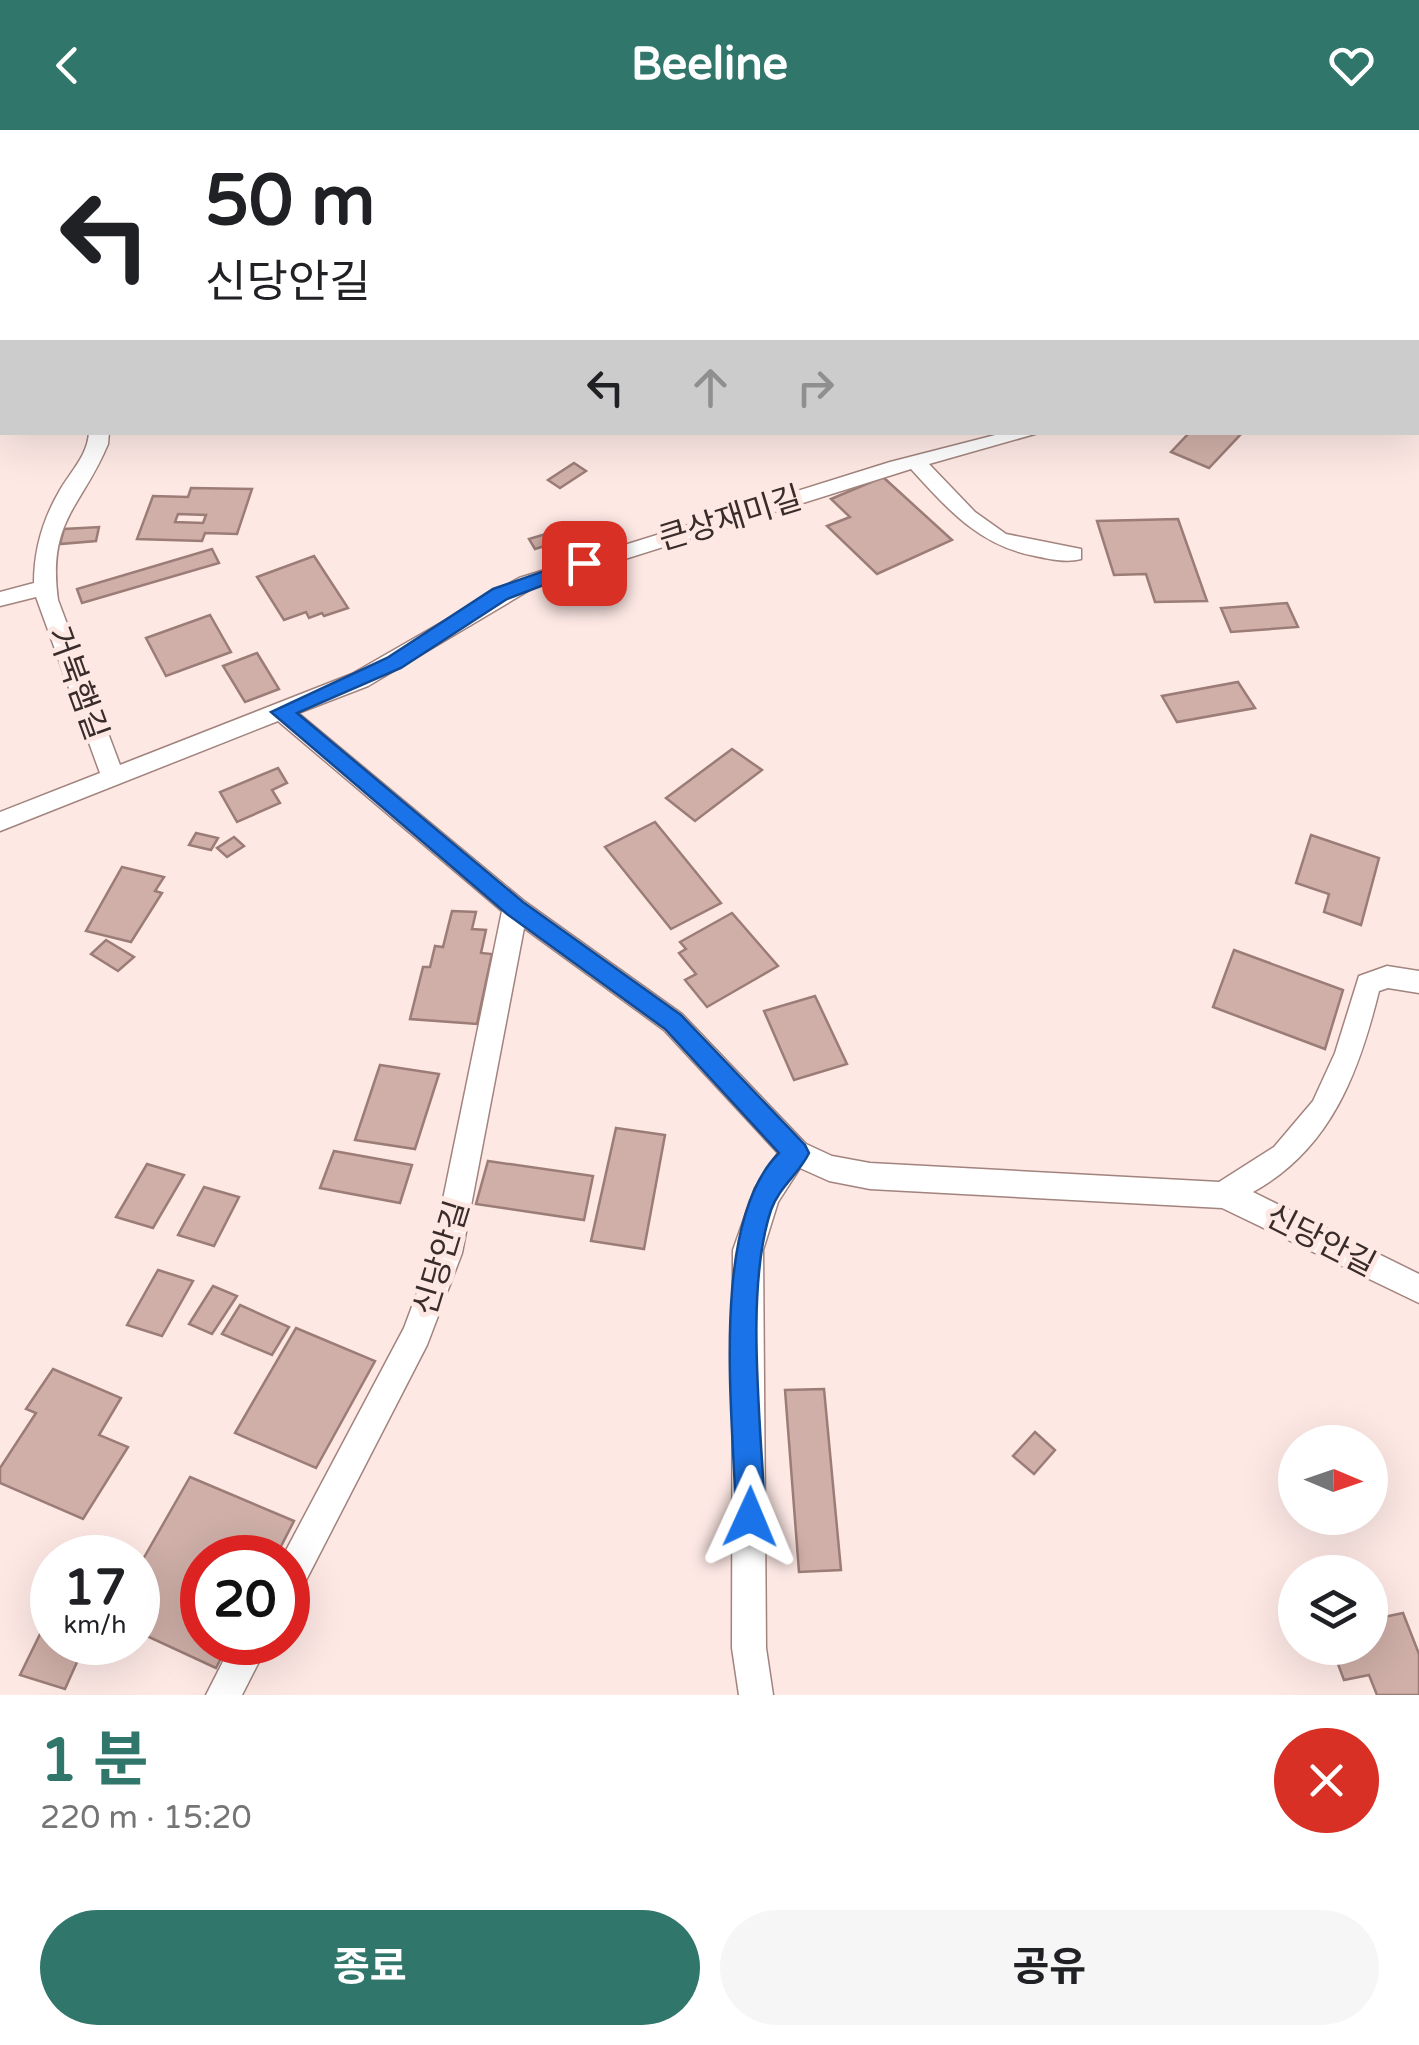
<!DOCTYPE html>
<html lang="ko">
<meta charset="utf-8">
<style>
body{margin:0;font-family:"Varela Round","Noto Sans KR",sans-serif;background:#f6f6f6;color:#202124;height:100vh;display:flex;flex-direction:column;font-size:38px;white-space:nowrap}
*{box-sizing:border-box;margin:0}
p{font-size:32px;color:#757577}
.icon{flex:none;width:55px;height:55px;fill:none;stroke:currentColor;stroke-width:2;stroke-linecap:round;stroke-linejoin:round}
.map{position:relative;height:1565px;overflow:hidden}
.drawer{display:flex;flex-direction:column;background:#fff;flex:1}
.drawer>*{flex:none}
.hud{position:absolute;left:0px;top:0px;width:1420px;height:305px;box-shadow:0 10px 40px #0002;background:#fff;color:#202124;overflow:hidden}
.needle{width:65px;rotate:92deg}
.fabs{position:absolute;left:1278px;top:1295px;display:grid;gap:20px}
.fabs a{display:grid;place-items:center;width:110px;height:110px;border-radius:50%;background:#fff;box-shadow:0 10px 40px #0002;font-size:50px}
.speed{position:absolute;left:30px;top:1405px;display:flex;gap:20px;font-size:50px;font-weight:700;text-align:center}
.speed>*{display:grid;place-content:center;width:130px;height:130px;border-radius:50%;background:#fff;box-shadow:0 10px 40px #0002;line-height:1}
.speed small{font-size:25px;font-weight:400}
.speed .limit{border:15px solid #d22;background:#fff;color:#111}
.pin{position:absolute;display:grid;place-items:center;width:85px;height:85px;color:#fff;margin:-42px;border-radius:20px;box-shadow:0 5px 15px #0006}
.me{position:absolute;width:110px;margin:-55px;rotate:1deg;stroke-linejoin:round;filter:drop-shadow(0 0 8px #0008)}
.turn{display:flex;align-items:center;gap:35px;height:210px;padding:0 40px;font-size:45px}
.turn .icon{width:130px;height:130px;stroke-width:2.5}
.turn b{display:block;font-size:70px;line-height:85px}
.lanes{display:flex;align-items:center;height:95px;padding:0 40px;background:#0003;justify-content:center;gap:50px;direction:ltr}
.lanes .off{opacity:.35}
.round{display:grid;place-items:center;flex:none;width:105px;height:105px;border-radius:52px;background:#f6f6f6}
.overview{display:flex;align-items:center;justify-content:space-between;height:170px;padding:0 40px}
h1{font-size:60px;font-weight:700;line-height:75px;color:#31766b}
.action{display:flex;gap:20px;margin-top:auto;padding:20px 40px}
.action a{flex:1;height:115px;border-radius:60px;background:#31766b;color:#fff;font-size:40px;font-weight:700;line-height:115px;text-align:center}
.action a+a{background:#f6f6f6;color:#202124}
header{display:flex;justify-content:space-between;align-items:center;height:130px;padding:0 40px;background:#31766b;color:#fff;font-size:45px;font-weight:700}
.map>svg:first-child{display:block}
</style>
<header><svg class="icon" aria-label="back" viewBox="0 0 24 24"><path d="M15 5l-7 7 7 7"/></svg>Beeline<svg class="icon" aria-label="heart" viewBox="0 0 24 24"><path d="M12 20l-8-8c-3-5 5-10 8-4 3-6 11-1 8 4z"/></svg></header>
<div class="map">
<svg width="1419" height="1565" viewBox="0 0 1419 1565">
<rect width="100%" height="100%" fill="#fde8e4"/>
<path fill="#f4baaf" d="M156,0h703l-703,2z"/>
<g fill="#cfafa8" stroke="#9b7c76" stroke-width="2.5" fill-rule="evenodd">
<path d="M1190,302h44l6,3 -31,33 -38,-16z"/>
<path d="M574,333l12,8 -26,17 -12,-8z"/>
<path d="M883,347l69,63 -75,34 -50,-48 23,-9 -19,-18z"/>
<path d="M191,358l61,1 -15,45 -32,-1 -3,8 -65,-2 16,-43 35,1zM178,384l28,1 -3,8 -28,-1z"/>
<path d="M1178,389l29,82 -52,1 -9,-28 -32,1 -17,-54z"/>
<path d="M99,397l-3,14 -36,3 4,-15z"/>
<path d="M566,398l13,21 -20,6 -8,-11 -16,5 -6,-10z"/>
<path d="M212,419l7,14 -137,40 -5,-14z"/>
<path d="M314,426l34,52 -24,8 -2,-3 -13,5 -3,-6 -22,8 -27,-43z"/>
<path d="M1287,473l11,24 -67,5 -10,-24z"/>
<path d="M210,485l21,37 -65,24 -20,-38z"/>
<path d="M257,523l22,36 -34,13 -22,-36z"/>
<path d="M1238,552l17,26 -78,14 -15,-26z"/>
<path d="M732,619l30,21 -67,51 -29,-23z"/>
<path d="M278,638l9,15 -15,7 8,13 -43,19 -17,-30z"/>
<path d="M655,692l66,81 -50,26 -66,-82z"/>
<path d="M196,703l22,5 -7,12 -22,-5z"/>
<path d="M1311,705l68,23 -18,67 -37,-13 5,-18 -33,-11z"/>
<path d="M234,707l10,9 -17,11 -10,-9z"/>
<path d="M122,737l42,10 -9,14 7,2 -31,49 -45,-11z"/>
<path d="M452,781l24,1 -4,17 14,1 -5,23 11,1 -15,70 -67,-5 13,-52h7l5,-21 8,1z"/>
<path d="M732,783l46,53 -71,41 -22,-27 11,-6 -17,-21 7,-4 -6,-7z"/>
<path d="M106,810l28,17 -16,14 -27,-17z"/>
<path d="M1234,820l109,40 -18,59 -112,-42z"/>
<path d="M815,866l32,68 -53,16 -30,-69z"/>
<path d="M380,935l59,9 -24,75 -60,-9z"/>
<path d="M616,998l49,7 -21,114 -53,-8z"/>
<path d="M334,1021l78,14 -12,38 -80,-15z"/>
<path d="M488,1031l105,15 -9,44 -108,-16z"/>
<path d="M147,1034l37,11 -31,53 -37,-11z"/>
<path d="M204,1057l35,10 -25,49 -36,-11z"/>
<path d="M158,1140l35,11 -31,55 -35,-11z"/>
<path d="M213,1156l24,10 -25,38 -23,-10z"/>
<path d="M240,1175l49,22 -17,28 -50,-21z"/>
<path d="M296,1198l79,33 -59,107 -81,-35z"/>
<path d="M53,1239l68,29 -22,37 29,12 -45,72 -83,-36v-15l36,-55 -10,-4z"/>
<path d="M824,1259l17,181 -42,2 -14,-182z"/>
<path d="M1035,1302l20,18 -21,24 -21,-18z"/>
<path d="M190,1347l104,44 -19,37h-73v84h27l-13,26 -78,-36v-64z"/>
<path d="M1403,1483l16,41v41h-42l-8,-20 -25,5 -12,-32h38v-28z"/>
<path d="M43,1498l9,3v11h34l-21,47 -45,-14z"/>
</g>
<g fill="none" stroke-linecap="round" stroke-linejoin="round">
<g stroke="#a2837d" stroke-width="3">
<g id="service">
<path d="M0,51l2,1v10l-2,-1z"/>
<path d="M0,232l2,1v14l-2,-1z"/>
<path d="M89,302h20l-1,12c-26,63 -61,76 -50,156l62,165 232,-91 167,-96 371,-116 117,-30h35l-113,32 46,48 31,22 75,15v10c-14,4 -32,0 -46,-3 -57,-11 -86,-46 -124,-87l-378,119 -165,98 -70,27 226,188 158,113 124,130 26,12 38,7 349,19 55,-35 39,-46 22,-48 24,-77 28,-10 32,5v22l-31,-5 -9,3c-20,81 -48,158 -126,201l166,82v29l-197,-95 -352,-19 -41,-8 -29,-13 -22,34 -15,48 3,398 7,47h-34l-7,-47 1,-398 22,-62 23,-35 -114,-123 -140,-102 -62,325 -35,92 -127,247 -12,4v-38h-6l122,-230 28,-75 70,-342 -224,-190 -278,110v-19l100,-39 -64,-176 -36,9v-14l34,-9c0,-34 9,-64 26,-93 11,-19 28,-35 29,-58z"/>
<path d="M233,1512h36l-27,53h-36z"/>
</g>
</g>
<use href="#service" fill="#fff" fill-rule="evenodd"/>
</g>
<path fill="#1a73e8" stroke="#114b97" stroke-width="2.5" d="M584,427l7,2v8l-84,32 -106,69 -104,45 226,189 158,113 124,130 4,8c-10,21 -30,34 -38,57 -27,82 -9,219 -6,307l-4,10 -11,5 -10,-5 -4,-10c-2,-96 -28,-294 43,-364l-114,-124 -158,-115 -236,-202 116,-54 106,-69z"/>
<g text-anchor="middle" stroke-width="10" stroke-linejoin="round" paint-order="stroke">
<g font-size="32" fill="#392c2a" stroke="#fde8e4">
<text transform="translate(730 388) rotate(-17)" y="11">큰상재미길</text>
<text transform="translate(78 553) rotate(70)" y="11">거북햄길</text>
<text transform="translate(1321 1110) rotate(27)" y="11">신당안길</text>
<text transform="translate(441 1128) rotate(-73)" y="11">신당안길</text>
</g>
</g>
</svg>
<div class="fabs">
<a><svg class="needle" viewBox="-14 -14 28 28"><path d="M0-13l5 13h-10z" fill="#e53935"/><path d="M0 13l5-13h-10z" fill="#757577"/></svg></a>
<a><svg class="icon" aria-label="layers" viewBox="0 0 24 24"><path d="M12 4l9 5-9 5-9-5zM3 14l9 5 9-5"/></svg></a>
</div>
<div class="speed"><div>17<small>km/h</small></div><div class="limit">20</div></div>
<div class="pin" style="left:584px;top:433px;background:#d93025"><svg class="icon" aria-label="arrive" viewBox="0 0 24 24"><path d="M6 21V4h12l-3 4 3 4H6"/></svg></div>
<svg class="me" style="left:750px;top:1387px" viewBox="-20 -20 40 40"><path d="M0-17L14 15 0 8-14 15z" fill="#1a73e8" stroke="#fff" stroke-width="4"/></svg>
<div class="hud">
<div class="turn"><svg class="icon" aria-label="left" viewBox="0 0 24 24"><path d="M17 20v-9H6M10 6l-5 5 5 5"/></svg><div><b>50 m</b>신당안길</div></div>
<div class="lanes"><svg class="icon" aria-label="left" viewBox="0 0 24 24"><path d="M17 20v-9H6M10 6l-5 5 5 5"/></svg><svg class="icon off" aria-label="ahead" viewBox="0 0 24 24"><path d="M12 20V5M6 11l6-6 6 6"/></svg><svg class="icon off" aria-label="right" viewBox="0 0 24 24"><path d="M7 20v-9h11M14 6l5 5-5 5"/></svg></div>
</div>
</div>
<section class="drawer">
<div class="overview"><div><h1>1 분</h1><p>220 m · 15:20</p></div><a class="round" style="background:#d93025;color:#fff"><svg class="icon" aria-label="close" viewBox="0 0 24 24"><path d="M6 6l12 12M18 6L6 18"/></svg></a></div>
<div class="action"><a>종료</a><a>공유</a></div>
</section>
